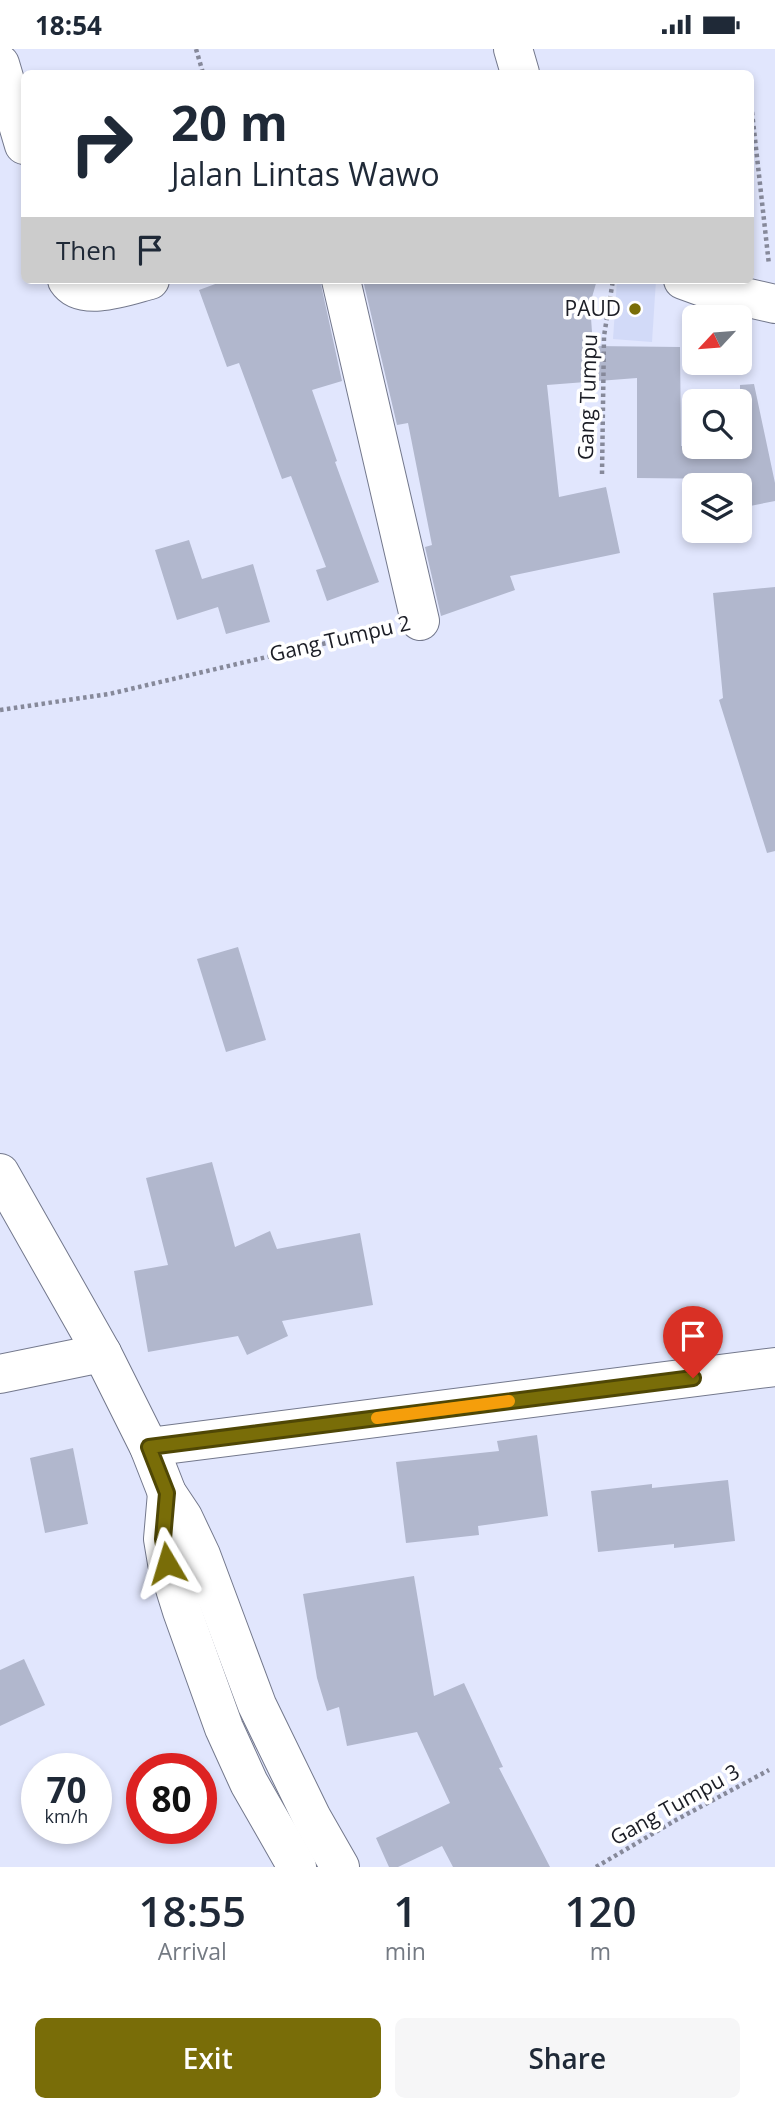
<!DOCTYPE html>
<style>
body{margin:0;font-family:"Open Sans",sans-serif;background:#f6f6f7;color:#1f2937;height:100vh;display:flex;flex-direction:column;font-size:26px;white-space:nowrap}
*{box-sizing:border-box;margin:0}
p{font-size:23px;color:#747a83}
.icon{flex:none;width:38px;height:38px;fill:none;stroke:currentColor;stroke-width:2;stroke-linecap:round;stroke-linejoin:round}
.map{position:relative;height:1818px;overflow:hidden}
.drawer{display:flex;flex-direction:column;background:#fff;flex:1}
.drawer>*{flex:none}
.guide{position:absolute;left:21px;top:21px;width:733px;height:214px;border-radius:10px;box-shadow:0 4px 10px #0003;background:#fff;color:#1f2937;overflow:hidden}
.needle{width:46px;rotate:244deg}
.tools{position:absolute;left:682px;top:256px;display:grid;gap:14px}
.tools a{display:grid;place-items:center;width:70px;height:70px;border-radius:10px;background:#fff;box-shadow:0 4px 10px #0003;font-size:35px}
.speed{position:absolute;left:21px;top:1704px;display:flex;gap:14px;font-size:35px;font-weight:700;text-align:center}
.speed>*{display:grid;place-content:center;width:91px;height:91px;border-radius:50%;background:#fff;box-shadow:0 4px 10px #0003;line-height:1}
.speed small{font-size:18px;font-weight:400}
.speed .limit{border:10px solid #d22;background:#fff;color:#111}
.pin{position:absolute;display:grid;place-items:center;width:60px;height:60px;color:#fff;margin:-72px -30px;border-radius:50% 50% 50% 0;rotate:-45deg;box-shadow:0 0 7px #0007}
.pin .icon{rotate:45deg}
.me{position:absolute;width:77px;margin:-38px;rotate:353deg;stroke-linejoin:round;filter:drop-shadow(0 0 5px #0008)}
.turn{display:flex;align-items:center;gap:24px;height:147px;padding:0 35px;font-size:32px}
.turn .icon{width:91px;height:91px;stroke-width:2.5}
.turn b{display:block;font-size:49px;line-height:60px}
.then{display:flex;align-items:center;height:66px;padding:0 35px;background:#0003;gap:14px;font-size:26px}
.eta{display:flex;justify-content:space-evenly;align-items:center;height:119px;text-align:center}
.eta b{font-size:42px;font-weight:600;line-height:49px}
.button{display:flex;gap:14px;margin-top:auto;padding:14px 35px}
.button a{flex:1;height:80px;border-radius:10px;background:#796d08;color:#fff;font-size:28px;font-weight:600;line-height:80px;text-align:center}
.button a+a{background:#f6f6f7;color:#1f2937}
.status{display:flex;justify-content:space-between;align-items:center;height:49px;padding:0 35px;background:#fff;direction:ltr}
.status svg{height:19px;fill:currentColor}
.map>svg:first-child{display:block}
</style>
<div class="status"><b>18:54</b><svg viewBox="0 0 49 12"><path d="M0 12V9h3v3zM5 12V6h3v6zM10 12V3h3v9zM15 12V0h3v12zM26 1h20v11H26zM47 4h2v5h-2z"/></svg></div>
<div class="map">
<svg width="775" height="1818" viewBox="0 0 775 1818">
<rect width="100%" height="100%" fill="#e1e6fd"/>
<path fill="#d2daf8" d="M617,231h39l-4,62 -39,-3z"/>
<g fill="#b1b7cd">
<path d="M226,231h94l22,101 -30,9 25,71 -2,1 44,120 -52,19 -11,-31 10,-3 -35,-91 -9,3 -43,-116 -12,4 -28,-77z"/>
<path d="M363,231h234l-7,24 3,42 87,1 1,99h59v-61l14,-1 21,99v18l-35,7v-23h-9l-1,-6 -93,-1v-100l-90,7 12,112 47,-10 14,66 -110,23 5,14 -74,26 -16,-69 7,-2 -24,-122 -11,2z"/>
<path d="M189,491l13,39 51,-15 17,58 -44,12 -8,-27 -41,13 -22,-70z"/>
<path d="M775,538v264l-8,2 -48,-153 4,-2 -10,-105z"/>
<path d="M238,898l28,93 -40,12 -29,-93z"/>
<path d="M212,1113l23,85 35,-16 7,18 83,-16 13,72 -91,16 6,15 -41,19 -9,-19 -90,16 -14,-81 34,-6 -22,-87z"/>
<path d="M537,1386l11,81 -70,10 1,9 -73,8 -10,-81 103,-11 -2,-10z"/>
<path d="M73,1399l15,76 -43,9 -15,-75z"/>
<path d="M728,1431l7,61 -61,7v-4l-76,8 -7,-61 61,-7v4z"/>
<path d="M414,1527l20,120 30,-13 39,84 -4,1 51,99h-97l-11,-21 -44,21h-9l-13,-29 74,-35 -33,-71 -70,14 -8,-39 -12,4 -10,-33 -14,-84z"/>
<path d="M24,1610l21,46 -45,21v-56z"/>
</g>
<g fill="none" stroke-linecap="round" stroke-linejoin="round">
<g stroke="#73788c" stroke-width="40">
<g id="minor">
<path d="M0,15l24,81"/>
<path d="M67,231c15,23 60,6 83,0"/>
<path d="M341,231l79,341"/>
<path d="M0,1325l102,-21"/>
</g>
</g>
<g stroke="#73788c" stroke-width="40">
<g id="tertiary">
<path d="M513,0l7,24"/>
<path d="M683,231l22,8 70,16"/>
</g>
</g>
<g stroke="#73788c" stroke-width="40">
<path id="primary" d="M149,1398l626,-80"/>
</g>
<g stroke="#73788c" stroke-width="40">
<g id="trunk">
<path d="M0,1124l102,180 47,94 18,46 16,24 18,38 56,150 55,113 28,49"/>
<path d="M167,1444l-4,46 4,24 15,48 42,117 25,55 48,84"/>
</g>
</g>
<g stroke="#86899a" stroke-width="4.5" stroke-dasharray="3.5 3.5" stroke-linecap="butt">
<path d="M196,0l7,24"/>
<path d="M752,63l17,153"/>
<path d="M602,425l2,-138 9,-56"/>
<path d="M0,661l109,-16 273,-64"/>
<path d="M596,1818l80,-47 93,-50"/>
</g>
<use href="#minor" stroke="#fff" stroke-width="38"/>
<use href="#tertiary" stroke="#fff" stroke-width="38"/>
<use href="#primary" stroke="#fff" stroke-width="38"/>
<use href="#trunk" stroke="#fff" stroke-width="38"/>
</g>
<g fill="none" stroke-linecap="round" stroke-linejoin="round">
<g stroke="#4f4705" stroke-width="18">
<path id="route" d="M167,1514l-4,-24 4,-46 -18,-46 544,-69"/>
</g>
<use href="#route" stroke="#796d08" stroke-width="12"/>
<path stroke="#f59e0b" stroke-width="12" d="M377,1369l132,-17"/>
</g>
<circle fill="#796d08" stroke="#fff" stroke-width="2.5" cx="635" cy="260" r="7"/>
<g text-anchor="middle" stroke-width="7" stroke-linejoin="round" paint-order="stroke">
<g font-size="21" fill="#1b1d25" stroke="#fff" text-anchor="end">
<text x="621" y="267">PAUD</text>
</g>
<g font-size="21" fill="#1b1d25" stroke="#fff">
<text transform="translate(588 348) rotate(-88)" y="7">Gang Tumpu</text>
<text transform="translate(340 590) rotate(-13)" y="7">Gang Tumpu 2</text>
<text transform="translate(675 1756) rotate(-29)" y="7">Gang Tumpu 3</text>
</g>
</g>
</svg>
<div class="tools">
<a><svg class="needle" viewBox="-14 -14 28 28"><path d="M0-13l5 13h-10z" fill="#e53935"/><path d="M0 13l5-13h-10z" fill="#747a83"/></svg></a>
<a><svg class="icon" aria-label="search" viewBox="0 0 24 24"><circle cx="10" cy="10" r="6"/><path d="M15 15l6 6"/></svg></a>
<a><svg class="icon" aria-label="layers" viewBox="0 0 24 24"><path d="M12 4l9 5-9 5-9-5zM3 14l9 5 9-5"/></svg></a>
</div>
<div class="speed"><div>70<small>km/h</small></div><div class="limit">80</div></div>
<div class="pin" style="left:693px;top:1329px;background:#d93025"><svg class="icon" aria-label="arrive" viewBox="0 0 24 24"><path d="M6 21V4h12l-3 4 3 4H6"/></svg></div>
<svg class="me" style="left:167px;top:1514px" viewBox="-20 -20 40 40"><path d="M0-17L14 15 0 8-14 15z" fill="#796d08" stroke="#fff" stroke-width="4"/></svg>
<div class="guide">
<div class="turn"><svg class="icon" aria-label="right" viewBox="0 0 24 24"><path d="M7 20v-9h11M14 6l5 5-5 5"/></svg><div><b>20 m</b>Jalan Lintas Wawo</div></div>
<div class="then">Then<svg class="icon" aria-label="arrive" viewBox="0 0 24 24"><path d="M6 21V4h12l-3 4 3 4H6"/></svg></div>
</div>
</div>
<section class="drawer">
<div class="eta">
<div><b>18:55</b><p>Arrival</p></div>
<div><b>1</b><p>min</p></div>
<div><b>120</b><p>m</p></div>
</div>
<div class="button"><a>Exit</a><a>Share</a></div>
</section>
